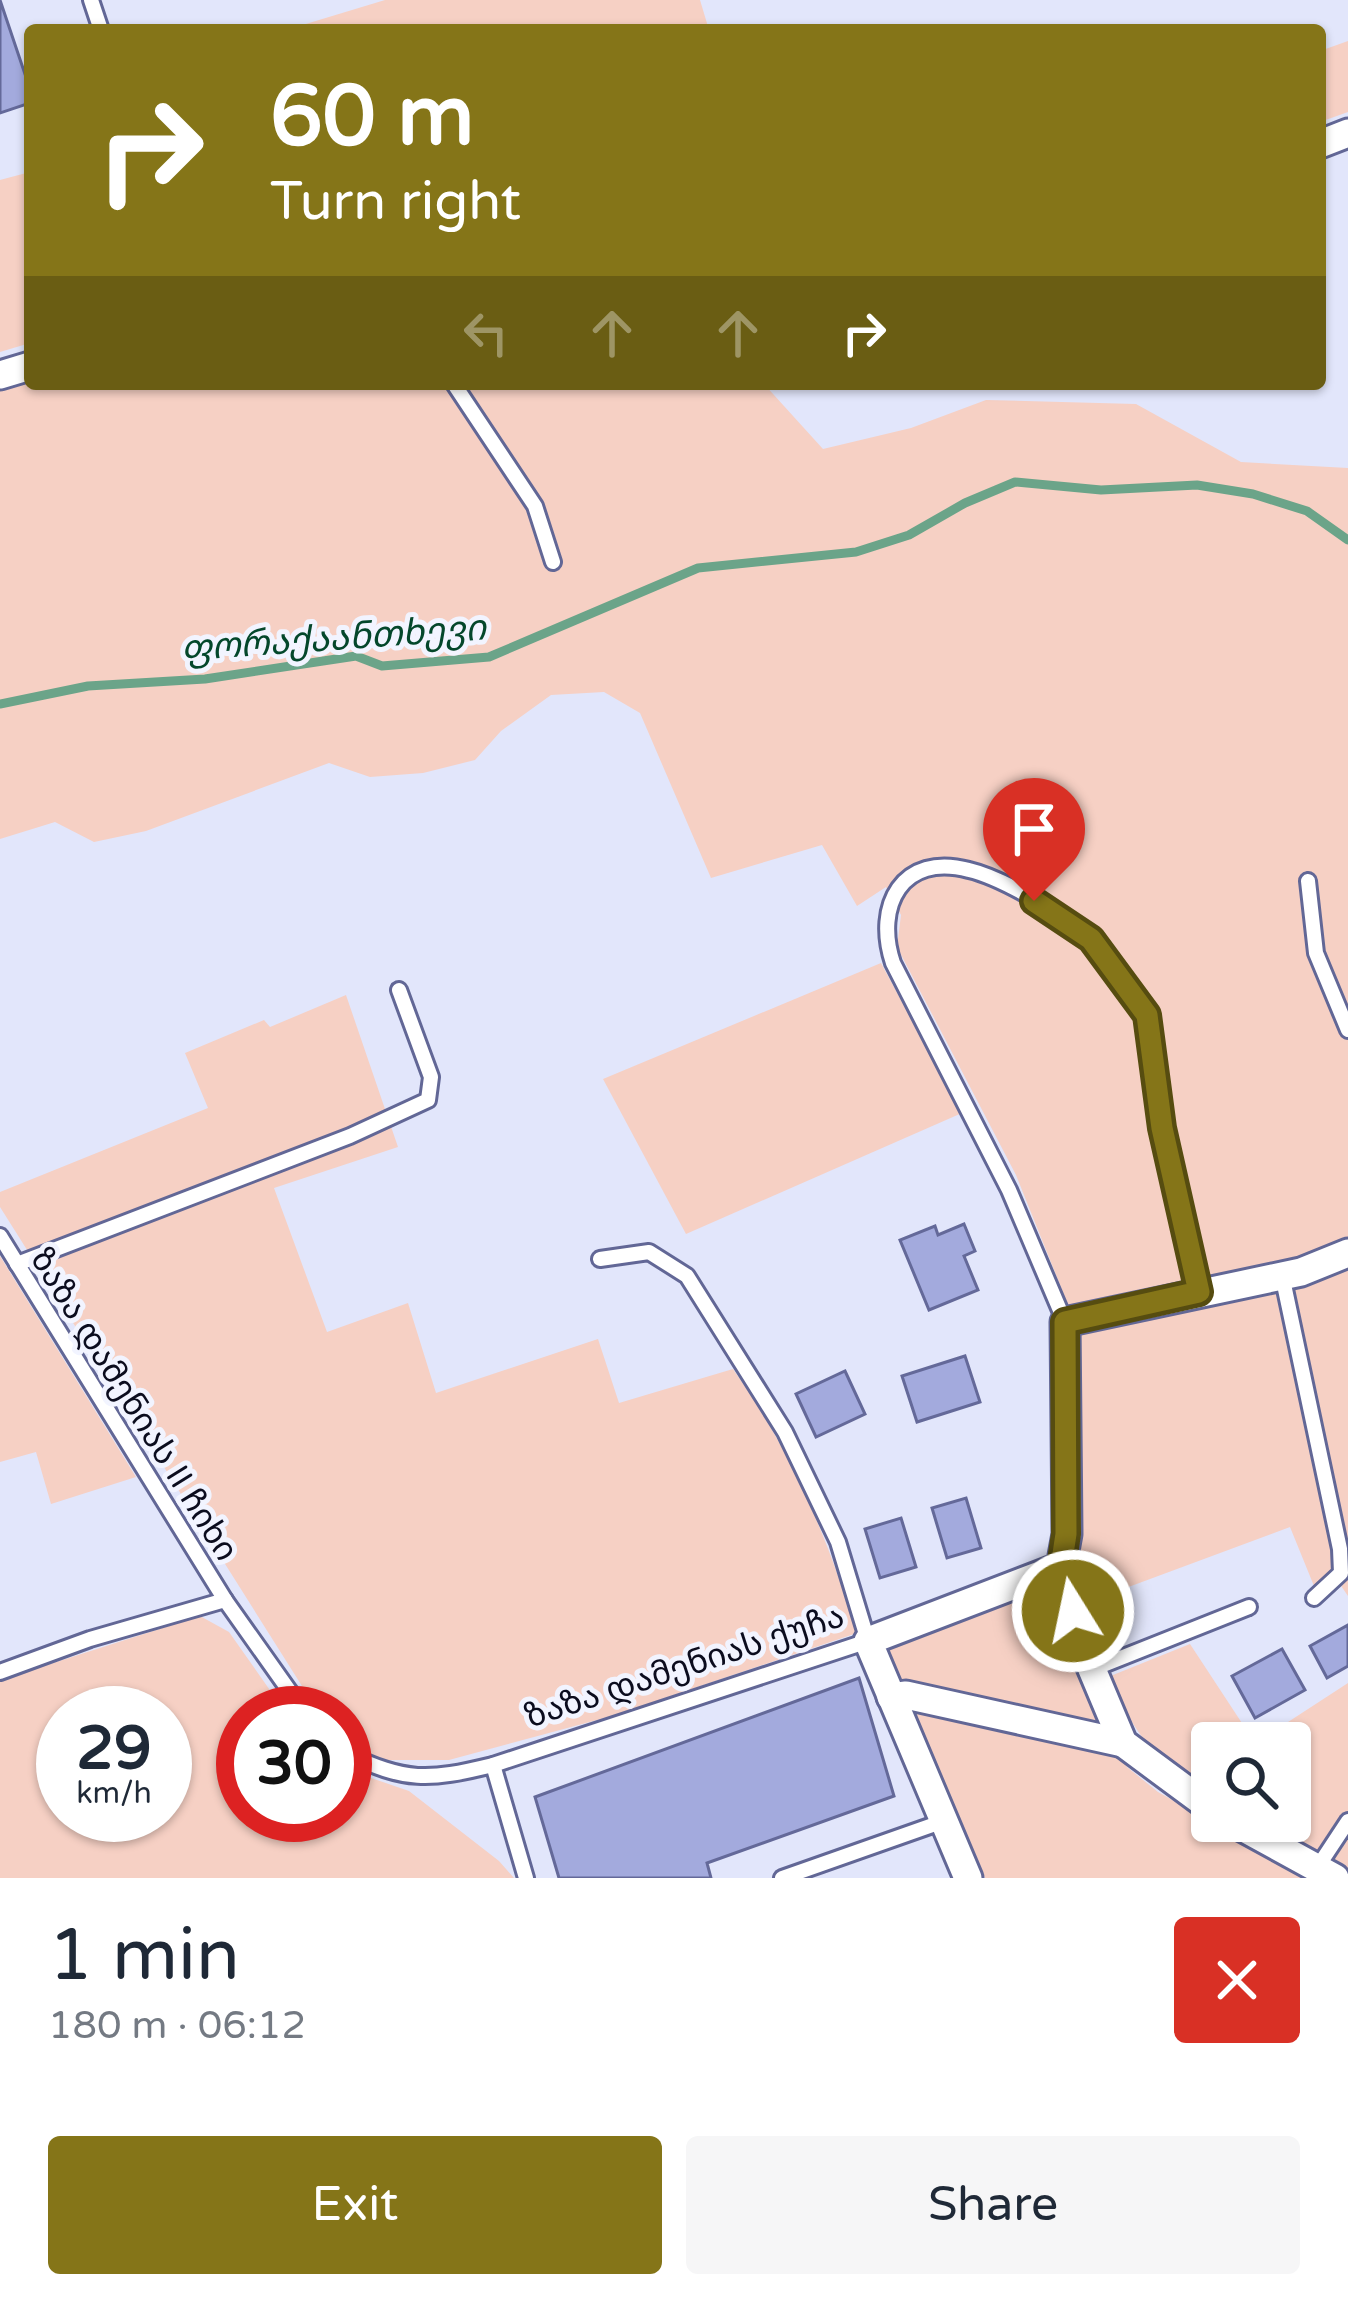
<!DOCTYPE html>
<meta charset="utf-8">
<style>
body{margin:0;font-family:"Varela Round","Noto Sans Georgian",sans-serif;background:#f6f6f7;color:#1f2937;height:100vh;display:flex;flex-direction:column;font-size:45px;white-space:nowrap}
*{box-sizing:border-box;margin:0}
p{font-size:39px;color:#747a83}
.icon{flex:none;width:66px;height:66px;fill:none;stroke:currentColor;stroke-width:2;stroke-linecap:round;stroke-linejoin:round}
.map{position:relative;height:1878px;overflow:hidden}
.panel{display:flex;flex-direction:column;background:#fff;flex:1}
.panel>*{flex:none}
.top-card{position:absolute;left:24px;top:24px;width:1302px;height:366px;border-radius:12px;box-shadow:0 3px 9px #0004;background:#857518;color:#fff;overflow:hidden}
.buttons{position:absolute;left:1191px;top:1722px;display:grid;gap:24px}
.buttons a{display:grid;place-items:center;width:120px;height:120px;border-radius:12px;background:#fff;box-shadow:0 3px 9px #0004;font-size:60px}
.speed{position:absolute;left:36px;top:1686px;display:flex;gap:24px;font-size:60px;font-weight:700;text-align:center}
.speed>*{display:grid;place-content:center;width:156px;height:156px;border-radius:50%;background:#fff;box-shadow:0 3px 9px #0004;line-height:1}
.speed small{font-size:30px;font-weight:400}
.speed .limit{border:18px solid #d22;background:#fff;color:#111}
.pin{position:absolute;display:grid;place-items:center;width:102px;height:102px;color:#fff;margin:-123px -51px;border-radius:50% 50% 50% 0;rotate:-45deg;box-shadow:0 0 12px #0007}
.pin .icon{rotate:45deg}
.me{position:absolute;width:132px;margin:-66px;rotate:350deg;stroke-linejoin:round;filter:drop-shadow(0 0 9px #0008)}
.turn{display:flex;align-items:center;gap:42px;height:252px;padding:0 48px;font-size:54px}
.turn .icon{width:156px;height:156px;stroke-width:2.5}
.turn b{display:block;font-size:84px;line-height:102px}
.lanes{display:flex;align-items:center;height:114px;padding:0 48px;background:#0003;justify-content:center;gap:60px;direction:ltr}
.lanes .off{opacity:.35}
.round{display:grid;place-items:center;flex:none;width:126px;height:126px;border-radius:12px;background:#f6f6f7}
.summary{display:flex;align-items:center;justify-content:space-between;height:204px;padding:0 48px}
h1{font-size:72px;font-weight:600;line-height:90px}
.cta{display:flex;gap:24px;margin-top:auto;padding:24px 48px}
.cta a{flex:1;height:138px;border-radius:12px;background:#857518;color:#fff;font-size:48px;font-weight:600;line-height:138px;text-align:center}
.cta a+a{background:#f6f6f7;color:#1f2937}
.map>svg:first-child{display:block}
</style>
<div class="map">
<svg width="1348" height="1878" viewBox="0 0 1348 1878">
<rect width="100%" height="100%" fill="#e2e6fb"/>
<g fill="#f6d0c4" fill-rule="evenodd">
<path d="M385,0h315l9,30h-423z"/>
<path d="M1348,41v71l-28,10v-71z"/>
<path d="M30,172v171l-30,9v-172z"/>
<path d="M30,382l734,2 59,65 88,-21 75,-28 150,4 105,58 107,6v776l-53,21 -225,45 -54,-135 -119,-228 4,-32 -15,-28 -29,19 -35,-61 -111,33 -71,-165 -36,-21 -53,3 -50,36 -26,29 -52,13 -53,4 -41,-14 -183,68 -52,11 -39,-20 -55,17v-448z"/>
<path d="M881,963l81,150 -276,121 -83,-155z"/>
<path d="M346,995l52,152 -124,41 53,144 81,-29 28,90 162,-54 21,64 114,-34c60,85 93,165 124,264l-245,83 -163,44h-65l-31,-11 -8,-9v-27h-26l-319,-506v-15l208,-84 -23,-55 79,-33 6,7z"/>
<path d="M0,1256l136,221 -85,27 -15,-52 -36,10z"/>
<path d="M1348,1263v333l-15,-22 -19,12 -24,-59 -210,78 -8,-53 3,-212 15,-12z"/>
<path d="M1032,1584l25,20 14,42 56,121 31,25 155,86h-328l-97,-218 -2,-16z"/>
<path d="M200,1616l29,16 57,81h-43v102h102v-46l64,22 90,70 15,17h-514v-198zM63,1713h102v102h-102z"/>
<path d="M1190,1644l65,99h-43v57c-55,-37 -76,-64 -104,-123z"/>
<path d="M1348,1683v189l-99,-51h41v-78h-34z"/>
</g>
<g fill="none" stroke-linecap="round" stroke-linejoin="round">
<path stroke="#6ba489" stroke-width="9" d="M0,704l88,-18 117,-7 151,-23 26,10 107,-9 209,-89 158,-16 53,-17 56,-32 50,-21 86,8 96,-5 56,9 54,17 41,29"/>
</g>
<g fill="#a3aadd" stroke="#646999" stroke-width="3">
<path d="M0,0l30,89v14l-30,10z"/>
<path d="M964,1224l11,27 -11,5 14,34 -49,20 -29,-70 35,-14 3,9z"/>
<path d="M965,1356l15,46 -63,20 -15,-46z"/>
<path d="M845,1371l20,43 -49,23 -20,-43z"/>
<path d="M966,1498l15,50 -34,10 -15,-50z"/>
<path d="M901,1518l15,49 -36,11 -15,-49z"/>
<path d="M1348,1625v41l-21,12 -17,-32z"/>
<path d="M1282,1649l23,41 -50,28 -23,-42z"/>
<path d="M859,1678l35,118 -187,67 4,15h-152l-24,-81z"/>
</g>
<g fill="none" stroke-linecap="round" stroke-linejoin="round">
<g stroke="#626796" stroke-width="20">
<g id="service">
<path d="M91,0l10,30"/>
<path d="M454,384l81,122 18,56"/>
<path d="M1308,881l8,72 32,77"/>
<path d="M0,1236l225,364 80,113"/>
<path d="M17,1264l333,-128 78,-36 3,-23 -32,-87"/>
<path d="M1282,1275l58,274 1,24 -27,25"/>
<path d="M1065,1322l-56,-132 -116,-227c-19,-57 9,-111 76,-93 34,8 94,44 121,68 19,17 42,51 55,74 14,26 11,86 17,118 9,55 23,108 37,162"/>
<path d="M1093,1669l156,-62"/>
<path d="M0,1672l90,-33 135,-39"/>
<path d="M345,1753c62,29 82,28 148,12l375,-124 -30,-99 -53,-110 -98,-156 -38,-24 -49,7"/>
<path d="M493,1765l33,113"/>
<path d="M1317,1868l31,-47"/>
<path d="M782,1878l162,-57"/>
</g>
</g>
<g stroke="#626796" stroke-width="33">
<g id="minor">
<path d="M1320,144l28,-11"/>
<path d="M0,375l30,-9"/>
<path d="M1061,1567l25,88 37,88 89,66"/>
<path d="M891,1697l15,-2 217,48"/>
<path d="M1231,1821l104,57"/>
<path d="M968,1878l-100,-237 193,-74 6,-33 -2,-212 236,-50 47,-19"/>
</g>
</g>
<use href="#service" stroke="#fff" stroke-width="14"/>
<use href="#minor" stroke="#fff" stroke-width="27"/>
</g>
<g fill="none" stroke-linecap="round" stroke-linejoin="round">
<g stroke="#564c10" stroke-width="30">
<path id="route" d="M1034,901l57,38 56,76 15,113 37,164 -134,30 1,212 -5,33 12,44"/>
</g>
<use href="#route" stroke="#857518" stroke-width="21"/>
</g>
<g text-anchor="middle" stroke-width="10" stroke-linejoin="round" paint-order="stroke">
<g font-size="33" fill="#0b0c1e" stroke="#f2f4ff">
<text transform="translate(135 1404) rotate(58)" y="12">ზაზა დამენიას II ჩიხი</text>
<text transform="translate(684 1665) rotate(-18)" y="12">ზაზა დამენიას ქუჩა</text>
</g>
<g font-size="36" font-style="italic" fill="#04472b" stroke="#f2f4ff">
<text transform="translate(333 637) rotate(-4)" y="13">ფორაქაანთხევი</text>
</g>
</g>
</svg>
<div class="buttons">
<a><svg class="icon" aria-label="search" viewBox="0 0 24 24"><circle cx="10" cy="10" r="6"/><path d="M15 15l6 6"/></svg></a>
</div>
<div class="speed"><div>29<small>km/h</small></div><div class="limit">30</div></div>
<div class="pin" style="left:1034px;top:901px;background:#d93025"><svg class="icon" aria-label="arrive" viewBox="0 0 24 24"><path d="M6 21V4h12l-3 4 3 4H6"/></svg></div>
<svg class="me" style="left:1073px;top:1611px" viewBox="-20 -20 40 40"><circle r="17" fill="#857518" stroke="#fff" stroke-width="3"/><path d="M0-11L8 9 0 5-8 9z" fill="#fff"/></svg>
<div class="top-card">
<div class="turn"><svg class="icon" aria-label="right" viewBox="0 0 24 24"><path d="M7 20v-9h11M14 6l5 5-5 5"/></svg><div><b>60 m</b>Turn right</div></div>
<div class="lanes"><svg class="icon off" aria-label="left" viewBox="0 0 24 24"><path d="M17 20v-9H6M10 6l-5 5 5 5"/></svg><svg class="icon off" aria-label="ahead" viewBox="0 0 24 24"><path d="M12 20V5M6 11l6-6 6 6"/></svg><svg class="icon off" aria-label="ahead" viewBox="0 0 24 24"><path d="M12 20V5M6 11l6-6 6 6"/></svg><svg class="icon" aria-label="right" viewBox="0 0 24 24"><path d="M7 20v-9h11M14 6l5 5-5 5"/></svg></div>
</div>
</div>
<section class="panel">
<div class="summary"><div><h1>1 min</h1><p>180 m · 06:12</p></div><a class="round" style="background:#d93025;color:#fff"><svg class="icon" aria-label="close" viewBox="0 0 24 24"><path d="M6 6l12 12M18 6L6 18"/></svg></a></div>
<div class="cta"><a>Exit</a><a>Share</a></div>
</section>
